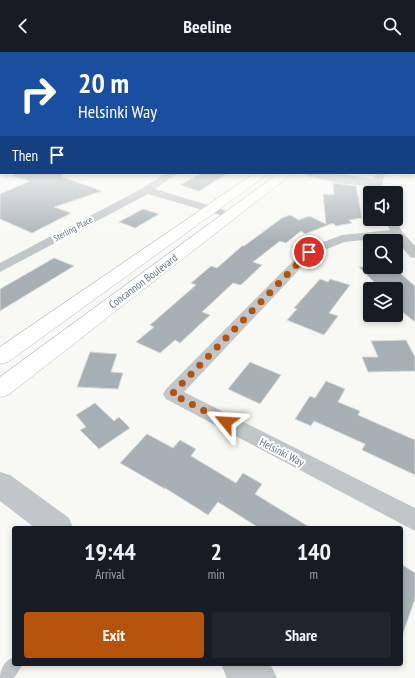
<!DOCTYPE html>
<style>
body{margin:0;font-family:"PT Sans Narrow",sans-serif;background:#20242c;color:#f1f3f6;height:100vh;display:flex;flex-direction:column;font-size:15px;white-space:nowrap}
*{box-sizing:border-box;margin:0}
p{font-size:13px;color:#9ea1a6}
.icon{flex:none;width:22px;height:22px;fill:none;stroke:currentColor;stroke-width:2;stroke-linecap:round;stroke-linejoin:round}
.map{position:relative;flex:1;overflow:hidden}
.panel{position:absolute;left:12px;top:474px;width:391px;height:140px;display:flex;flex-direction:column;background:#171b24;border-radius:4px;box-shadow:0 2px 6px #0003}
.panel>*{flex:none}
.top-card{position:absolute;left:0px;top:0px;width:415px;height:122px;box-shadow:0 2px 6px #0003;background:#1a4fa0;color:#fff;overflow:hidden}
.buttons{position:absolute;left:363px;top:134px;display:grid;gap:8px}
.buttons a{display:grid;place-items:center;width:40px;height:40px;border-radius:4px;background:#171b24;box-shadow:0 2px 6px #0003;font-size:20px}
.pin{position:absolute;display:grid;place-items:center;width:34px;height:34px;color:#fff;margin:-17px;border:2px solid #fff;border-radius:50%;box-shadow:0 1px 4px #0007}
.me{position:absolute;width:44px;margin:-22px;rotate:297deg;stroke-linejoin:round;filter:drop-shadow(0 0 3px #0008)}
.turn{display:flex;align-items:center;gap:14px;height:84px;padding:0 12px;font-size:18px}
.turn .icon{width:52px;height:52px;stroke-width:2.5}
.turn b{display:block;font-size:28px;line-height:34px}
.then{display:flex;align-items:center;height:38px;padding:0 12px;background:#0003;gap:8px;font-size:15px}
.eta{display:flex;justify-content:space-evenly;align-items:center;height:68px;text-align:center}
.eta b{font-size:24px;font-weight:800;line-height:28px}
.action{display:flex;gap:8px;margin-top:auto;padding:8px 12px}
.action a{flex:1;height:46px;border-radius:4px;background:#b45309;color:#fff;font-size:16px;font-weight:800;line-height:46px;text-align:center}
.action a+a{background:#20242c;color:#f1f3f6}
header{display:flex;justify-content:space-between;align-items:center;height:52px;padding:0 12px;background:#171b24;font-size:18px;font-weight:800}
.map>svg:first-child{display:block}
</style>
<header><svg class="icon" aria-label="back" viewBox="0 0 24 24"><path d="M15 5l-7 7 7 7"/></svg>Beeline<svg class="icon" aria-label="search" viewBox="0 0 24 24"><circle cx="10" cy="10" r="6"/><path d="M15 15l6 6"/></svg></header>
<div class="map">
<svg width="415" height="626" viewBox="0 0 415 626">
<rect width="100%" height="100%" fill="#f8f8f5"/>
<g fill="#a6b0b5" stroke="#dadad8">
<path d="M14,121h49l-1,4 40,14 -48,16 17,6 -39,20 -32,-14v-25l30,-13 -17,-5z"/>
<path d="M202,121h26l-29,18 -19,-6z"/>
<path d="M333,131l23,3 6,32 -13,2 3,3 -16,3 -3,-3 -28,11 -4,-3 -15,12 -6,-2 -27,21 9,3 -21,20 -8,-2 -31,29 8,3 -30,28 -5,-3 -15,13 -24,-11 18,-15 -4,-2 46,-40 -5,-2 20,-17 6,2 25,-22h2l38,-28 8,-3 9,5 10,-4 17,8 -3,-30 11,1z"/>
<path d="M143,157l16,5 -24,14 -16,-6z"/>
<path d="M54,206l20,8 -74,45v-22z"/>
<path d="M359,215h34l22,19v36l-19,-15v-18h-15z"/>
<path d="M320,227l8,3 2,-3 20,6 -21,28 9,3 -14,19 -37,-15 10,-11 -3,-1z"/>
<path d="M406,288l9,17v14l-47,1 -6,-15h16l-7,-16z"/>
<path d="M90,300l27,2 -6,18 12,1 -5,16 -41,-2z"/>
<path d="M250,310l31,13 -21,29 -32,-15z"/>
<path d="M326,329l19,8 -7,13 22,9 -2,4 57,25v35l-53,-25 3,-6 -51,-23 -3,5 -16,-7 15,-23 5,2z"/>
<path d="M95,351l19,18 5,-4 11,11 -31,21 -19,-19 6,-3 -10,-12z"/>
<path d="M147,382l26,14 7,-8 16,9 -5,7 45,27 7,-10 19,11 -7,10 56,34h-52l-41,-26 -10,13 -43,-27v1l-45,-26z"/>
<path d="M401,512l14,9v26l-12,34 -2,-1z"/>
</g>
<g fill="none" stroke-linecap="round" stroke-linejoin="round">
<g stroke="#b4babe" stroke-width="1">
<g id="secondary">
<path d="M255,121h14l-261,189 -8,2v-17z"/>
<path d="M279,121h14l-285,222 -8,2v-20z"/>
</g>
</g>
<path fill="#c1c6c9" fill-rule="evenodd" d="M14,605v7h9l-9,14h-14c0,-9 5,-18 14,-21z"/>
<g fill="#c1c6c9" fill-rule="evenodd">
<path d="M166,121h12l-23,16 79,24 2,2 -6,3 -82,-24 -148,78v-9l143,-75z"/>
<path d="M376,121h10l-4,10 3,10h-10l-3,-10z"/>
<path d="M384,167h12l6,13 13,14v12l-5,-1 -16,-20 -50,5 -31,13 -129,137 231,116v23l-249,-132 -3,-5 3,-5 139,-140 37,-14 48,-5z"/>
</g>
<g fill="#c1c6c9" fill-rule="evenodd">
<path d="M306,121h23l48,6 5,1 1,3 -1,3 -5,1 -38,-4 -31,-7z"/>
<path d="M0,420l10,3 59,43 4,10h-38l-35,-27z"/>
<path d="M221,612h49l7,14h-50z"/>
</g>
<use href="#secondary" fill="#fff" fill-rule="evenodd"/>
</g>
<linearGradient id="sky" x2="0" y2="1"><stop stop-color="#94badb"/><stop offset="0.54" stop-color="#fcfcfa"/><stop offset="1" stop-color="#fcfcfa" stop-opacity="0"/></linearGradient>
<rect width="415" height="191" fill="url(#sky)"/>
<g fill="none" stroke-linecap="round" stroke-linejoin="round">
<path stroke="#b45309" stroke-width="7" stroke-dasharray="0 12.6" d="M226,370l-54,-28 137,-142"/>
</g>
<g text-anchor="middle" stroke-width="4" stroke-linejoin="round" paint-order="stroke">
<g font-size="9" fill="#637680" stroke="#fff">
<text transform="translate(73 177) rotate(-28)" y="3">Sterling Place</text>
</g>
<g font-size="11" fill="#637680" stroke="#fff">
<text transform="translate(143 229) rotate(-37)" y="4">Concannon Boulevard</text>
<text transform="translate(282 400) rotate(27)" y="4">Helsinki Way</text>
</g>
</g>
</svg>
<div class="buttons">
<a><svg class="icon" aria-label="sound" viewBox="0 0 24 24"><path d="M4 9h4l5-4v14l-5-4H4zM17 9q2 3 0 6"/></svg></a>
<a><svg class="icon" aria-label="search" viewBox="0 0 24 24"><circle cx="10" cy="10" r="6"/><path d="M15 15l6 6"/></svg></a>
<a><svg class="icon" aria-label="layers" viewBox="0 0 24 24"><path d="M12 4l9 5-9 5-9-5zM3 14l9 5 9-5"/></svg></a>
</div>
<div class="pin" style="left:309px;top:200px;background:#d93025"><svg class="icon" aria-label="arrive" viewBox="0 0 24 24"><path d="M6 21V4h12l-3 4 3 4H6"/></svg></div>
<svg class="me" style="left:226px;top:370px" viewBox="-20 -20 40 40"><path d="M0-17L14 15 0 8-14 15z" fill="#b45309" stroke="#fff" stroke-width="4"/></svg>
<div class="top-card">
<div class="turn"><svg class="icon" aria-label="right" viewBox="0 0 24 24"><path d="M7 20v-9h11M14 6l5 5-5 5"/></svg><div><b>20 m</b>Helsinki Way</div></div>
<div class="then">Then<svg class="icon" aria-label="arrive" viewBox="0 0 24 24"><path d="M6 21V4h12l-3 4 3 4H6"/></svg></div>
</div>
<section class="panel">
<div class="eta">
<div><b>19:44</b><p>Arrival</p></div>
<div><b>2</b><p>min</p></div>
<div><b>140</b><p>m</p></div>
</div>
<div class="action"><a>Exit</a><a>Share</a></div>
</section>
</div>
